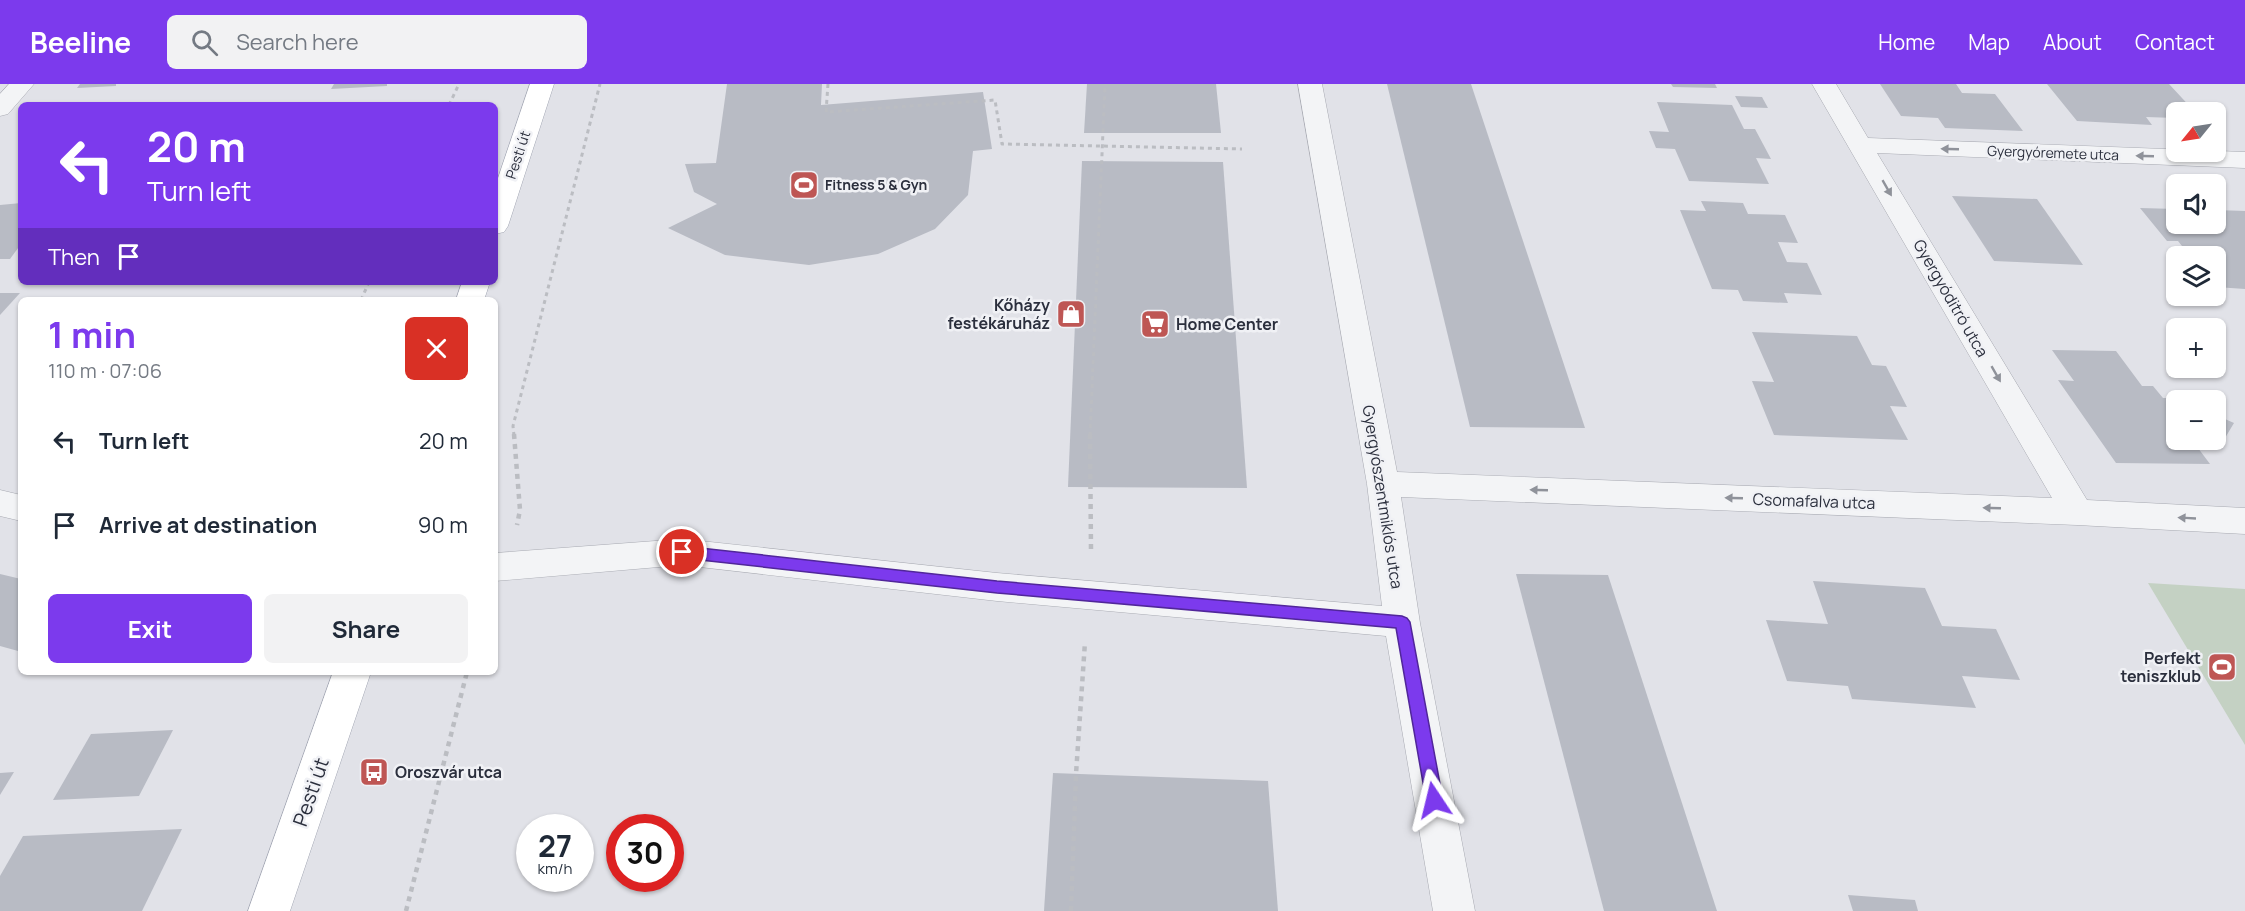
<!DOCTYPE html>
<meta charset="utf-8">
<style>
body{margin:0;font-family:Manrope,sans-serif;background:#f2f2f3;color:#1f2937;height:100vh;display:flex;flex-direction:column;font-size:22px;white-space:nowrap}
*{box-sizing:border-box;margin:0}
p{font-size:20px;color:#747a83}
.icon{flex:none;width:33px;height:33px;fill:none;stroke:currentColor;stroke-width:2;stroke-linecap:round;stroke-linejoin:round}
.map{position:relative;flex:1;overflow:hidden}
.panel{position:absolute;left:18px;top:213px;width:480px;height:378px;display:flex;flex-direction:column;background:#fff;border-radius:9px;box-shadow:0 2px 4px #0004}
.panel>*{flex:none}
.top-card{position:absolute;left:18px;top:18px;width:480px;height:183px;border-radius:9px;box-shadow:0 2px 4px #0004;background:#7c3aed;color:#fff;overflow:hidden}
.needle{width:39px;rotate:240deg}
.fabs{position:absolute;left:2166px;top:18px;display:grid;gap:12px}
.fabs a{display:grid;place-items:center;width:60px;height:60px;border-radius:9px;background:#fff;box-shadow:0 2px 4px #0004;font-size:30px}
.speed{position:absolute;left:516px;top:730px;display:flex;gap:12px;font-size:30px;font-weight:700;text-align:center}
.speed>*{display:grid;place-content:center;width:78px;height:78px;border-radius:50%;background:#fff;box-shadow:0 2px 4px #0004;line-height:1}
.speed small{font-size:15px;font-weight:400}
.speed .limit{border:9px solid #d22;background:#fff;color:#111}
.pin{position:absolute;display:grid;place-items:center;width:51px;height:51px;color:#fff;margin:-26px;border:3px solid #fff;border-radius:50%;box-shadow:0 2px 6px #0007}
.me{position:absolute;width:66px;margin:-33px;rotate:350deg;stroke-linejoin:round;filter:drop-shadow(0 0 4px #0008)}
.turn{display:flex;align-items:center;gap:21px;height:126px;padding:0 30px;font-size:27px}
.turn .icon{width:78px;height:78px;stroke-width:2.5}
.turn b{display:block;font-size:42px;line-height:51px}
.then{display:flex;align-items:center;height:57px;padding:0 30px;background:#0003;gap:12px;font-size:22px}
.round{display:grid;place-items:center;flex:none;width:63px;height:63px;border-radius:9px;background:#f2f2f3}
.overview{display:flex;align-items:center;justify-content:space-between;height:102px;padding:0 30px}
h1{font-size:36px;font-weight:700;line-height:45px;color:#7c3aed}
.button{display:flex;gap:12px;margin-top:auto;padding:12px 30px}
.button a{flex:1;height:69px;border-radius:9px;background:#7c3aed;color:#fff;font-size:24px;font-weight:700;line-height:69px;text-align:center}
.button a+a{background:#f2f2f3;color:#1f2937}
ul{padding:0;list-style:none}
li{display:flex;align-items:center;gap:18px;height:84px;padding:0 30px}
li div{flex:1}
li b{display:block;font-size:22px}
li em{font-style:normal}
header{display:flex;align-items:center;gap:36px;box-sizing:border-box;height:84px;padding:0 30px;background:#7c3aed;color:#fff}
header strong{font-size:28px}
nav{display:flex;gap:33px;margin-inline-start:auto;font-size:21px}
.search{width:420px;height:54px;background:#f2f2f3;display:flex;align-items:center;gap:15px;box-sizing:border-box;padding:0 21px;border-radius:9px;color:#747a83;font-size:22px}
.map>svg:first-child{display:block}
</style>
<header>
<strong>Beeline</strong>
<div class="search"><svg class="icon" aria-label="search" viewBox="0 0 24 24"><circle cx="10" cy="10" r="6"/><path d="M15 15l6 6"/></svg>Search here</div>
<nav><a>Home</a><a>Map</a><a>About</a><a>Contact</a></nav>
</header>
<div class="map">
<svg width="2245" height="827" viewBox="0 0 2245 827">
<rect width="100%" height="100%" fill="#e1e2e8"/>
<path fill="#c4d1c3" d="M2148,499l97,6v156z"/>
<g fill="#b8bbc4">
<path d="M80,0h36v2l-39,2z"/>
<path d="M334,0h53v2l-56,3z"/>
<path d="M727,0h95l-1,21 162,-13 9,57 -19,2 -5,44 -33,34 -57,25 -69,11 -84,-10 -57,-27 49,-24 -23,-12 -9,-28 31,-1z"/>
<path d="M1087,0h129l5,49h-137z"/>
<path d="M1387,0h84l114,344 -115,-1z"/>
<path d="M1671,0h44l2,4 -44,-1z"/>
<path d="M1880,0h76l6,9 33,1 28,37 -78,-3 -7,-10 -37,-2z"/>
<path d="M2047,0h122l26,28h-19v6l-30,-1 6,8 -75,-4z"/>
<path d="M1735,12l27,1 6,11 -27,-1z"/>
<path d="M1657,18l75,3 12,24h11l16,30 -15,-1 13,26 -80,-3 -14,-32 -19,-1 -7,-17 20,1z"/>
<path d="M1082,77l141,1 24,326 -179,-1z"/>
<path d="M1952,112l85,3 46,66 -89,-4z"/>
<path d="M1701,117l42,2 5,11 37,1 13,28 -20,-1 9,20 20,1 15,32 -38,-2 4,10 -45,-2 -5,-11 -26,-1 -32,-79 26,1z"/>
<path d="M21,119v41l-11,15h-10v-54z"/>
<path d="M2140,124l36,1v15h40v-14l29,1v78l-29,-2v-31h-26l-12,-15h-11z"/>
<path d="M0,209h20l-20,22z"/>
<path d="M1752,248l105,4 15,29 14,1 21,41 -17,-1 18,34 -134,-5 -22,-54 22,1z"/>
<path d="M2052,266l64,1 26,35h11l10,12h20v2h-7v40h40v-25l18,8 -15,25h-21l12,16 -94,-1 -58,-83 16,1z"/>
<path d="M0,490l21,5v70l-3,2 -18,-5z"/>
<path d="M1516,490l92,1 109,336h-113z"/>
<path d="M1813,497l112,7 17,38 54,3 24,51 -58,-4 14,32 -124,-9 -4,-13 -61,-5 -21,-61 62,4z"/>
<path d="M173,646l-34,66 -86,4 38,-66z"/>
<path d="M14,688l-14,23v-22z"/>
<path d="M1053,689l215,8 10,130h-234z"/>
<path d="M182,745l-40,82h-142v-35l23,-40z"/>
<path d="M1848,811l67,5 3,11h-65z"/>
</g>
<g fill="none" stroke-linecap="round" stroke-linejoin="round">
<g stroke="#a7a9b1" stroke-width="1">
<g id="minor">
<path d="M9,0h25l-26,30 -8,2v-22z"/>
<path d="M1298,0h24l75,388 655,26 -240,-414h24l32,54 377,14v16l-368,-15 210,347 158,8v26l-168,-9 -676,-28 19,126 55,288h-42l-47,-275 -389,-35 -315,-36 -187,16v-28l187,-14 315,34 385,33 -15,-122z"/>
<path d="M0,406l21,5v26l-21,-5z"/>
</g>
</g>
<g stroke="#a1a5b2" stroke-width="1">
<g id="major">
<path d="M530,0h24l-46,142 -4,6 -9,2v-47z"/>
<path d="M462,198h28l-6,18h-28z"/>
<path d="M333,588h38l-81,239h-42z"/>
</g>
</g>
<g stroke="#bbbdc2" stroke-width="3" stroke-dasharray="4 4" stroke-linecap="butt">
<path d="M828,0l-2,28 169,-12 7,44 240,5"/>
<path d="M449,21l10,-21"/>
<path d="M361,216l8,-18"/>
<path d="M514,352l-1,-10 87,-342"/>
<path d="M1090,352l15,-352"/>
</g>
<g stroke="#bbbdc2" stroke-width="4.5" stroke-dasharray="5 5" stroke-linecap="butt">
<path d="M514,350l6,76 -3,15"/>
<path d="M1090,350l1,116"/>
<path d="M406,827l61,-239"/>
<path d="M1071,827l5,-137 9,-132"/>
</g>
<use href="#minor" fill="#f3f4f6" fill-rule="evenodd"/>
<use href="#major" fill="#fff" fill-rule="evenodd"/>
</g>
<defs><path id="oneway-solid" d="M-6-.8H1V-3.2L6.5 0L1 3.2V.8H-6Z" transform="scale(1.5)"/></defs>
<g fill="#8f929a">
<use href="#oneway-solid" transform="translate(1950 65) rotate(-178)"/>
<use href="#oneway-solid" transform="translate(2145 72) rotate(-178)"/>
<use href="#oneway-solid" transform="translate(1887 104) rotate(60)"/>
<use href="#oneway-solid" transform="translate(1996 290) rotate(60)"/>
<use href="#oneway-solid" transform="translate(1539 406) rotate(-178)"/>
<use href="#oneway-solid" transform="translate(1734 414) rotate(-178)"/>
<use href="#oneway-solid" transform="translate(1992 424) rotate(-178)"/>
<use href="#oneway-solid" transform="translate(2187 434) rotate(-177)"/>
</g>
<path fill="#7c3aed" stroke="#51269a" stroke-width="1.5" d="M682,462l315,35 405,35 5,2 3,4 33,178 -3,5 -6,3 -6,-3 -2,-5 -30,-172 -399,-35 -315,-35 -5,-2 -2,-4 2,-4z"/>
<defs>
<g id="stadium-square" transform="scale(1.5)"><rect x="-9" y="-9" width="18" height="18" rx="4" fill="#be5654" stroke="#f0f1f5"/><path d="M0-5a6.5 5 0 1 0 0 10a6.5 5 0 1 0 0-10ZM-3.5-1.8h7v3.6h-7Z" fill="#fff"/></g>
<g id="shop-square" transform="scale(1.5)"><rect x="-9" y="-9" width="18" height="18" rx="4" fill="#be5654" stroke="#f0f1f5"/><path d="M-5-2.5h2.3a2.7 3.5 0 0 1 5.4 0H5L5.5 6h-11ZM-1.5-2.5h3a1.5 2.3 0 0 0-3 0Z" fill="#fff"/></g>
<g id="supermarket-square" transform="scale(1.5)"><rect x="-9" y="-9" width="18" height="18" rx="4" fill="#be5654" stroke="#f0f1f5"/><path d="M-6-5.5h2.5l.6 2H6L4.5 2H-2.5L-4.4-4H-6ZM-1.5 3.2a1.3 1.3 0 1 0 .1 0ZM3 3.2a1.3 1.3 0 1 0 .1 0Z" fill="#fff"/></g>
<g id="bus-square" transform="scale(1.5)"><rect x="-9" y="-9" width="18" height="18" rx="4" fill="#be5654" stroke="#f0f1f5"/><path d="M-5-6H5V4H4V6H2V4H-2V6H-4V4H-5ZM-3.5-4V0h7V-4ZM-3.5 1.2v1.5H-2V1.2ZM2 1.2v1.5H3.5V1.2Z" fill="#fff"/></g>
</defs>
<g fill-rule="evenodd">
<use href="#stadium-square" x="804" y="101"/>
<use href="#shop-square" x="1071" y="230"/>
<use href="#supermarket-square" x="1155" y="240"/>
<use href="#stadium-square" x="2222" y="583"/>
<use href="#bus-square" x="374" y="688"/>
</g>
<g text-anchor="middle" stroke-width="5" stroke-linejoin="round" paint-order="stroke">
<g font-size="14" fill="#2b2f3d" stroke="#f0f1f5">
<text transform="translate(2053 69) rotate(2)" y="5">Gyergyóremete utca</text>
<text transform="translate(518 71) rotate(-72)" y="5">Pesti út</text>
</g>
<g font-size="14" font-weight="bold" fill="#2b2f3d" stroke="#f0f1f5" text-anchor="start">
<text x="825" y="106">Fitness 5 &amp; Gyn</text>
</g>
<g font-size="16" fill="#2b2f3d" stroke="#f0f1f5">
<text transform="translate(1951 214) rotate(60)" y="6">Gyergyóditró utca</text>
<text transform="translate(1383 413) rotate(81)" y="6">Gyergyószentmiklós utca</text>
<text transform="translate(1814 417) rotate(2)" y="6">Csomafalva utca</text>
</g>
<g font-size="16" font-weight="bold" fill="#2b2f3d" stroke="#f0f1f5" text-anchor="end">
<text x="1050" y="227">Kőházy<tspan x="1050" dy="18">festékáruház</tspan></text>
<text x="1176" y="246" text-anchor="start">Home Center</text>
<text x="2201" y="580">Perfekt<tspan x="2201" dy="18">teniszklub</tspan></text>
<text x="395" y="694" text-anchor="start">Oroszvár utca</text>
</g>
<g font-size="20" fill="#2b2f3d" stroke="#f0f1f5">
<text transform="translate(311 708) rotate(-71)" y="7">Pesti út</text>
</g>
</g>
</svg>
<div class="fabs">
<a><svg class="needle" viewBox="-14 -14 28 28"><path d="M0-13l5 13h-10z" fill="#e53935"/><path d="M0 13l5-13h-10z" fill="#747a83"/></svg></a>
<a><svg class="icon" aria-label="sound" viewBox="0 0 24 24"><path d="M4 9h4l5-4v14l-5-4H4zM17 9q2 3 0 6"/></svg></a>
<a><svg class="icon" aria-label="layers" viewBox="0 0 24 24"><path d="M12 4l9 5-9 5-9-5zM3 14l9 5 9-5"/></svg></a>
<a>+</a>
<a>−</a>
</div>
<div class="speed"><div>27<small>km/h</small></div><div class="limit">30</div></div>
<div class="pin" style="left:682px;top:468px;background:#d93025"><svg class="icon" aria-label="arrive" viewBox="0 0 24 24"><path d="M6 21V4h12l-3 4 3 4H6"/></svg></div>
<svg class="me" style="left:1434px;top:716px" viewBox="-20 -20 40 40"><path d="M0-17L14 15 0 8-14 15z" fill="#7c3aed" stroke="#fff" stroke-width="4"/></svg>
<div class="top-card">
<div class="turn"><svg class="icon" aria-label="left" viewBox="0 0 24 24"><path d="M17 20v-9H6M10 6l-5 5 5 5"/></svg><div><b>20 m</b>Turn left</div></div>
<div class="then">Then<svg class="icon" aria-label="arrive" viewBox="0 0 24 24"><path d="M6 21V4h12l-3 4 3 4H6"/></svg></div>
</div>
<section class="panel">
<div class="overview"><div><h1>1 min</h1><p>110 m · 07:06</p></div><a class="round" style="background:#d93025;color:#fff"><svg class="icon" aria-label="close" viewBox="0 0 24 24"><path d="M6 6l12 12M18 6L6 18"/></svg></a></div>
<ul>
<li><svg class="icon" aria-label="left" viewBox="0 0 24 24"><path d="M17 20v-9H6M10 6l-5 5 5 5"/></svg><div><b>Turn left</b></div><em>20 m</em></li>
<li><svg class="icon" aria-label="arrive" viewBox="0 0 24 24"><path d="M6 21V4h12l-3 4 3 4H6"/></svg><div><b>Arrive at destination</b></div><em>90 m</em></li>
</ul>
<div class="button"><a>Exit</a><a>Share</a></div>
</section>
</div>
